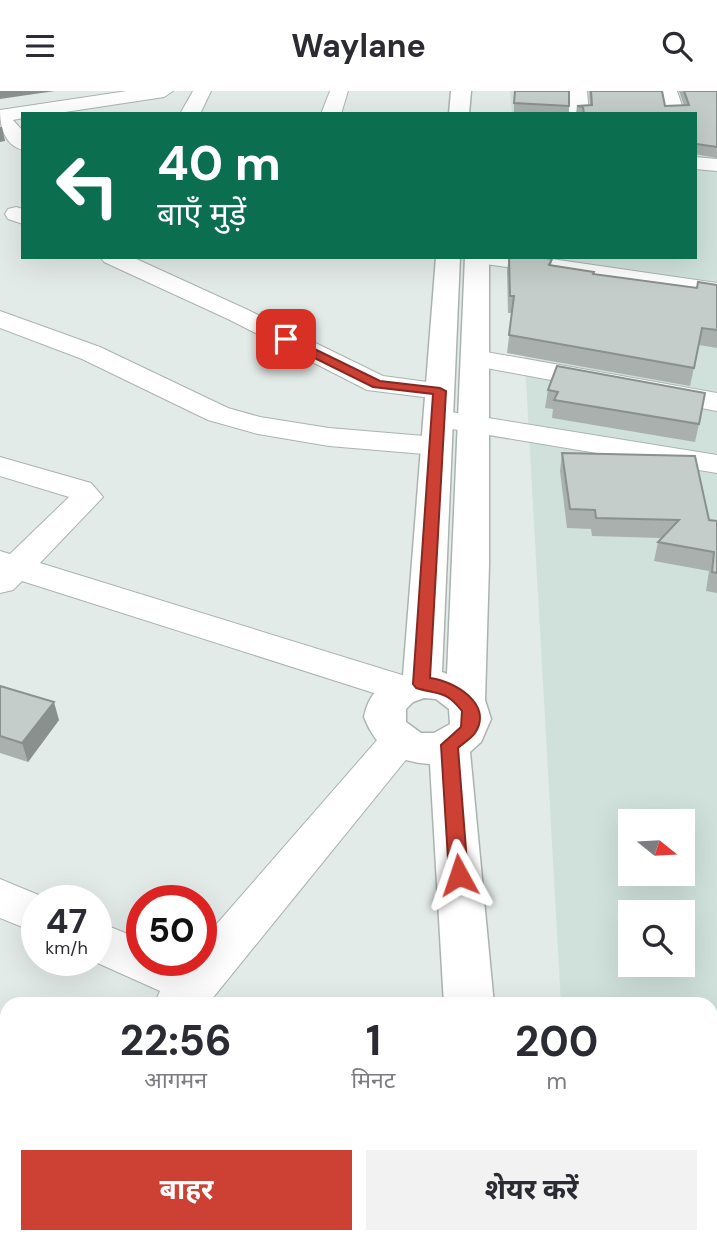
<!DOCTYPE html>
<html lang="hi">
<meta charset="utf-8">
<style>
body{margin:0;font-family:"DM Sans","Noto Sans Devanagari",sans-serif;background:#f2f2f3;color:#2b2b33;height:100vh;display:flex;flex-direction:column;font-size:26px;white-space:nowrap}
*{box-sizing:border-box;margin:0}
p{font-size:23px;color:#7c7c81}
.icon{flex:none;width:38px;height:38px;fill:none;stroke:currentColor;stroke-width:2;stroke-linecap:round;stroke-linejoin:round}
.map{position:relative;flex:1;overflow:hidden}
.details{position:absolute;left:0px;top:906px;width:718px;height:247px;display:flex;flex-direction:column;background:#fff;border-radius:21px 21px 0 0;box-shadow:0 7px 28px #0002}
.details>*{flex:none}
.top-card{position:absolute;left:21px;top:21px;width:676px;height:147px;border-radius:0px;box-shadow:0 7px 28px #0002;background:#0b6e4f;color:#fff;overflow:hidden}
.needle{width:46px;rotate:108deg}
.fabs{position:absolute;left:618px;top:718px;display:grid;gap:14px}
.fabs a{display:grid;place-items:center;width:77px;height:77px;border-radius:0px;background:#fff;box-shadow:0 7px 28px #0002;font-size:35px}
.speed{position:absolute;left:21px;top:794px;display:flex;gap:14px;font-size:35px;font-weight:700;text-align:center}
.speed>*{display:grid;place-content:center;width:91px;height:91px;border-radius:50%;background:#fff;box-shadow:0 7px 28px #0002;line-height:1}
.speed small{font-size:18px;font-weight:400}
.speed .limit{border:10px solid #d22;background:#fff;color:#111}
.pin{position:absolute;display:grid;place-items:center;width:60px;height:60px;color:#fff;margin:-30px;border-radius:14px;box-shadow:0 4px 10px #0006}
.me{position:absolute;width:77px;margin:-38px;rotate:355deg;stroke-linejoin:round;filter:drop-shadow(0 0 5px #0008)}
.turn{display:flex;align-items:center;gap:24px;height:147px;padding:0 21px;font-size:32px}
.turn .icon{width:91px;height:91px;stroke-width:2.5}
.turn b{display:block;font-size:49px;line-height:60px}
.eta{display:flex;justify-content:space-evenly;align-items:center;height:119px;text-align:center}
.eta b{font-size:42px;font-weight:700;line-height:49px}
.cta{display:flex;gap:14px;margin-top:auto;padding:14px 21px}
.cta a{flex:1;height:80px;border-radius:0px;background:#cd4034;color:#fff;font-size:28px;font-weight:700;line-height:80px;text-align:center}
.cta a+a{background:#f2f2f3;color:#2b2b33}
header{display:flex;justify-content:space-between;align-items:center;height:91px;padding:0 21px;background:#fff;font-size:32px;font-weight:700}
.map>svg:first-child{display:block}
</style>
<header><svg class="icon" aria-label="menu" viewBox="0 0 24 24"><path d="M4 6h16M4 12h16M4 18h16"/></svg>Waylane<svg class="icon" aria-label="search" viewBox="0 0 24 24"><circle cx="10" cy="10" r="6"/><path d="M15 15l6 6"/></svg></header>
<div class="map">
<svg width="717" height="1152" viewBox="0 0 717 1152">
<rect width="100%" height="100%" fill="#e3ebe8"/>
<path fill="#d0e1db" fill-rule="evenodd" d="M510,0h207v1152h-110l-2,-6h105v-232l-149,-1 -42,-747h176v-143h-183zM630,730h52v52h-52zM630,821h52v52h-52z"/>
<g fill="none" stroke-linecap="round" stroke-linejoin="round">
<g stroke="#abb3b0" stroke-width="2">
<g id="minor">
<path d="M127,0h46l-9,6 -112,17h-29v4l-10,2 10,11v19c-19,-5 -23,-24 -23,-40z"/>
<path d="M193,0h18l-11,23h-20z"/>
<path d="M330,0h18l-7,23h-20z"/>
<path d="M569,0h18l2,23h-20z"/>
<path d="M659,0h18l8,23h-20z"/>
<path d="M695,66l22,2v12l-22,-2z"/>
<path d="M16,116l7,2v15l-15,-5 -3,-5 3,-5z"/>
<path d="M100,166h32l116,53 135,66 67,9 4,6 -4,6 -10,2 -73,-9 -137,-70 -126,-58z"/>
<path d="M473,166h65l179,26v14l-232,-33 -8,-2z"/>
<path d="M0,220l100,36 128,61 32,9 69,11 107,9 11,3 4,6 -4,6 -11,3 -107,-9 -71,-12 -50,-14 -126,-61 -82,-31z"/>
<path d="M475,259l242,43v18l-252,-47 -4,-6 4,-6z"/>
<path d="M438,319l279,45v18l-289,-48 -4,-6 4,-6z"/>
<path d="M0,366l91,26 12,14 -63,66 375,116 6,10 -6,10 -13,3 -380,-121 -9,9 -13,3v-42l10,3 59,-57 -69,-21z"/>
<path d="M399,635l14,5 6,10 -6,10 -206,254h-53l6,-14 -67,-30h3v-40l46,19v21h59v-19l184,-211z"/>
<path d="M0,788l53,22h-16v32l-37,-15z"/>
<path d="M7,1088v58h4l-11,5v-60z"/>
</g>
</g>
<g stroke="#abb3b0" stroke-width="3">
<g id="major">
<path d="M451,0h20l-2,23h-20z"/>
<path d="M436,166h24l-18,415 5,2 18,-417h24v308l-4,135 6,19 -10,23 -11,10 24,253h-50l-14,-241c-34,-2 -54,-16 -66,-47 5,-24 17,-34 39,-41zM424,607l12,1 13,10 1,15 -16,9h-13l-15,-11v-13l7,-7z"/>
<path d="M472,1146h58l1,6h-58z"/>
</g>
</g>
<use href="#minor" fill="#fff" fill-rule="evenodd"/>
<use href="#major" fill="#fff" fill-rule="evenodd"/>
</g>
<g fill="#a9b0ad">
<path d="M514,0h55l-1,23 -54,-1z"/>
<path d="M589,0h73l3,15 19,-1 -5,-14h38v67l-22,-4v-40h-119l1,-8h13z"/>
<path d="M509,166l43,2 -1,6 43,9 103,14 20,-3v63l-18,-3 -9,41 -183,-33 5,-40h-4l-1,-43z"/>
<path d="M548,299l151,34 -4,18 -143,-24 1,-9 -8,-1z"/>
<path d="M562,362l147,67 8,1v72l-11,-2 3,-20 -55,-10 4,-19 3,-4 -69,-2 -1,-7 -24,-1 -7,-57z"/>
<path d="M0,595l59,34 -31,42 -28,-9z"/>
</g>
<g fill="#89908d">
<path d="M0,0h55l-55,8z"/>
<path d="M0,36h2l3,14 -5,1z"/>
<path d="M54,611l5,18 -31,42 -6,-19z"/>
</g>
<g fill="#c4cdc9" stroke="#89908d" stroke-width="2">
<path d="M515,0h54v15l-55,-3z"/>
<path d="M591,0h71l3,15 24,-1 -5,-14h33v56l-20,-3 -2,2v-32h-111l-1,-7 -6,-1 15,-1z"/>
<path d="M509,166h30l13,2 -3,6 45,7 -1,2 104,14 1,-6 19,3v45l-15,-2 -8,40 -185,-33 5,-39h-4z"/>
<path d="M557,275l148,27 -6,31 -145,-24 4,-8 -10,-2z"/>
<path d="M562,362l133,3 14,64 8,1v52l-5,-1 2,-20 -56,-10 21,-22 -83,-2 -1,-8 -25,-1z"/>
<path d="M0,595l54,16 -32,41 -22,-7z"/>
</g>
<path fill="#cd4034" stroke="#852a22" stroke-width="2" d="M282,246h8l90,44 60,7 6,3 -16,287c24,3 64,26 45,55 -4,6 -12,10 -17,15l10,127 -3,6 -6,2 -7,-2 -3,-6 -8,-130 20,-18 1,-16c-16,-21 -23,-16 -46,-23l-3,-4 20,-290 -60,-7 -91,-45z"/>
</svg>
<div class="fabs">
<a><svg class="needle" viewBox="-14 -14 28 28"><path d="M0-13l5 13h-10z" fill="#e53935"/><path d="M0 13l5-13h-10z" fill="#7c7c81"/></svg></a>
<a><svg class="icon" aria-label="search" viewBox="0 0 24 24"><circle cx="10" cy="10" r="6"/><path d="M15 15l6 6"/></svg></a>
</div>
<div class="speed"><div>47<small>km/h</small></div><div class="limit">50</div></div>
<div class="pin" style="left:286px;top:248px;background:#d93025"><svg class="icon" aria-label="arrive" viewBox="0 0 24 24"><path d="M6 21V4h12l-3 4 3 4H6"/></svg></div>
<svg class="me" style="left:459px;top:784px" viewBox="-20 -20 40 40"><path d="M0-17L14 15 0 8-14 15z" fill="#cd4034" stroke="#fff" stroke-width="4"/></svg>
<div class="top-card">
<div class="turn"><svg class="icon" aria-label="left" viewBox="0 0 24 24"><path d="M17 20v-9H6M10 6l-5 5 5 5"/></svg><div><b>40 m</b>बाएँ मुड़ें</div></div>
</div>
<section class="details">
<div class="eta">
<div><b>22:56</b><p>आगमन</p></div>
<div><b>1</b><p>मिनट</p></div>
<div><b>200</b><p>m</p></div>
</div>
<div class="cta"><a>बाहर</a><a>शेयर करें</a></div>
</section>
</div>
